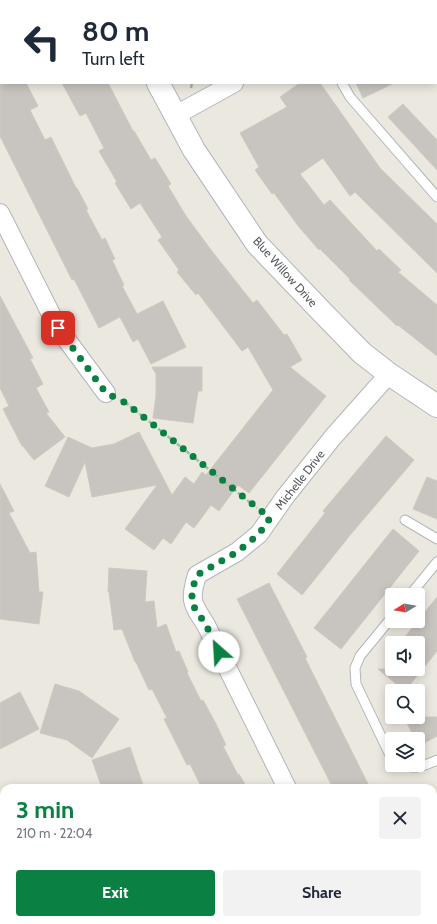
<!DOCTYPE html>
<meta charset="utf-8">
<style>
body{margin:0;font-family:Cabin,sans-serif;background:#f2f2f3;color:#1f2937;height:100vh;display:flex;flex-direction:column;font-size:15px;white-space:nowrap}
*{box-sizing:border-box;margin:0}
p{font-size:13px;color:#747a83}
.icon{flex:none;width:22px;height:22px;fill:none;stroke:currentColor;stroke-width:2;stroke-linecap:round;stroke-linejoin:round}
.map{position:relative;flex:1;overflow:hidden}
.details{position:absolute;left:0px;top:784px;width:437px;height:140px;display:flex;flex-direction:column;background:#fff;border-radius:12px 12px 0 0;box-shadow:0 2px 10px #0003}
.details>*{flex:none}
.banner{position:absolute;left:0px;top:0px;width:437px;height:84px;box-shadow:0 2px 10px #0003;background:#fff;color:#1f2937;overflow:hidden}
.needle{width:26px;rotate:259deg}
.fabs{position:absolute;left:385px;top:588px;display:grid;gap:8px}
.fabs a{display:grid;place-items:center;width:40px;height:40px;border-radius:4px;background:#fff;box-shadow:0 2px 10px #0003;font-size:20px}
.pin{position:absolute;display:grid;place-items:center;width:34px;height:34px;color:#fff;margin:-17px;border-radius:8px;box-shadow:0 2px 6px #0006}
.me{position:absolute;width:44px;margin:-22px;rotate:334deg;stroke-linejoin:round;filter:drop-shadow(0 0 3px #0008)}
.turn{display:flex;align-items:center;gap:14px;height:84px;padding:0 16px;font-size:18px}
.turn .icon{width:52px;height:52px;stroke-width:2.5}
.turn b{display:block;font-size:28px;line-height:34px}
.round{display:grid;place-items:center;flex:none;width:42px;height:42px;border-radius:4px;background:#f2f2f3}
.summary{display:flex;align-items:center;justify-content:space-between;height:68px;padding:0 16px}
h1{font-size:24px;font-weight:700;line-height:30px;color:#0b8043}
.cta{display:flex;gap:8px;margin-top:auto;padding:8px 16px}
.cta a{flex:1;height:46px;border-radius:4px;background:#0b8043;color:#fff;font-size:16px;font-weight:700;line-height:46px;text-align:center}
.cta a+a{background:#f2f2f3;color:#1f2937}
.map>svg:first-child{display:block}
</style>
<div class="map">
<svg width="437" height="924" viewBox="0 0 437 924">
<rect width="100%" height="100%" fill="#ebe8e0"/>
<path fill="#bfe2bd" d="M158,0h204l-2,1z"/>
<g fill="#c8c4bf" stroke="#cfc9bf">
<path d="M0,83h26l12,23 -8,4 15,30 6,-3 25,51h1l11,21 -2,1 16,30 3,-2 10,21 -3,1 12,25 -2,1 15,28 26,-13 23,46 -35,17 -13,-25 -5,3 -13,-25 -21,11 -25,-49 -2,1 -72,-144z"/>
<path d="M62,83h46l25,48h1l17,29 4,-2 16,26 -3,2 18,30 25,34 42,53 4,-3 27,35 3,-1 15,26 -12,7 36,29 -77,97 -11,-8 -19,26 -8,-6 -17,23 -8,-6 -15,22 -8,-6 -9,12 -29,-21 32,-44 -65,12 -7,-35 -16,35 -24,-11 23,-49 24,11 22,-4 25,-12 33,63 13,-18 9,7 8,-12 4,3 67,-85 -25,-43 -6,4 -44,-58 -2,2 -19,-23 2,-2 -21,-30 4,-3 -22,-34 -9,6 -16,-26 2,-1 -18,-31 5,-3 -18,-35 -6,3z"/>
<path d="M300,83h20l60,85 57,56v49l-82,-81 -5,4 -27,-38 -23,16 24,31 6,-5 47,51 2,-2 22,21 -3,2 39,33v51l-39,-31 -1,1 -48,-46 1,-1 -30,-30 -1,1 -20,-23 -25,-34 -2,1 -17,-24 4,-3 -19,-34 47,-26 -7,-10z"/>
<path d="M356,83h38l-31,15z"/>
<path d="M403,104l34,36v30l-49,-53z"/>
<path d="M0,296l33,62 -3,1 13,25 -7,4 13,24 -3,1 19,24 -31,23 -11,-14h-1l-19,-37 6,-3 -9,-18z"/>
<path d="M152,367h50v24h-4l-5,32 -40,-5 3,-22v-22z"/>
<path d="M386,436l28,24 -63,74 -49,61 -25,-21 48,-61 -2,-2z"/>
<path d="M427,477l10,4v38l-24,-10z"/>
<path d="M0,484l14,27 -5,2 21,40 6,-1 3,40h4l-4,32 -39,-5z"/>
<path d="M393,529l26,22 -78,98 -27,-21z"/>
<path d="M109,568l38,3 -2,31 9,-1 3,27 9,-4 10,28 3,-1 9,21 -1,1 14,28 2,-1 13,24 10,21 -3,1 15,29 1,-1 8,14h-45l-12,-24 -3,1 -23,-46 3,-1 -15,-29 -3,1 -13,-28h-1l-13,-33 -8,1 -5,-38h-1z"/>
<path d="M269,583l38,74 -2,1 65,130h-37l-96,-189z"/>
<path d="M437,597v54l-32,40 -27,-22h40v-26h-18z"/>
<path d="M55,684l24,7 40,28 -27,39 -25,-18 -27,-7z"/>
<path d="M20,692l19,37 -39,20v-46z"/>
<path d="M404,717h33v19l-18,10 -1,-7h-3z"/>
<path d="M130,747l14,41h-42l-10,-28z"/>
</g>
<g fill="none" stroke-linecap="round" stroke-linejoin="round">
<g stroke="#b2b6ba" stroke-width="11">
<g id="service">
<path d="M342,83l8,14 87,100"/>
<path d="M405,520l32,19"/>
<path d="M410,595l27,-33"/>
<path d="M392,617l-32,39 -5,12 1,16 33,69 3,4"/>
<path d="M402,765c12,5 24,0 35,-5"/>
</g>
</g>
<g stroke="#b2b6ba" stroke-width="20">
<g id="minor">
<path d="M392,1l2,-1"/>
<path d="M176,115l58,-32"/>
<path d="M0,213l58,115 48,65"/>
<path d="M287,788l-81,-163c-14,-22 -17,-24 -9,-50l40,-23 22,-18 26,-37 48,-60 56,-63"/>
<path d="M0,808l4,-2"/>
<path d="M353,920l2,4"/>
</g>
</g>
<g stroke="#b2b6ba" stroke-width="24">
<g id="tertiary">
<path d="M116,0l1,1"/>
<path d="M158,83l36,67 63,94 66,69 39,40 27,21 48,32"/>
</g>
</g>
<g stroke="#97c2a0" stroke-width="2.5" stroke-dasharray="4 2" stroke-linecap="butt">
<path d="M209,0l1,1"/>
<path d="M248,0l3,1"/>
<path d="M239,1v-1"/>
<path d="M191,88l1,-5"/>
<path d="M120,400l6,3 131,105"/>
</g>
<use href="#service" stroke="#fff" stroke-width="9"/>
<use href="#minor" stroke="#fff" stroke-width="18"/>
<use href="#tertiary" stroke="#fff" stroke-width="22"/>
</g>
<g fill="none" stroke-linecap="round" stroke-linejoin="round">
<path stroke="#0b8043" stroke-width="7" stroke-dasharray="0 12.6" d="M58,328l48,65 20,10 144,115 -11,16 -22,18 -40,23 -5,15v14l14,21 13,27"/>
</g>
<g text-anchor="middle" stroke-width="3" stroke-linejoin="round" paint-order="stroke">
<g font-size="12" fill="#585c60" stroke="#fff">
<text transform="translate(285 272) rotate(48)" y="4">Blue Willow Drive</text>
<text transform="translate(300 480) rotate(-52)" y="4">Michelle Drive</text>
</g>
</g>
</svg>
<div class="fabs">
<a><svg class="needle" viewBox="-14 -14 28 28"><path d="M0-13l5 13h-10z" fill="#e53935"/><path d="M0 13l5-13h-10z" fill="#747a83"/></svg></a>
<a><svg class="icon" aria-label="sound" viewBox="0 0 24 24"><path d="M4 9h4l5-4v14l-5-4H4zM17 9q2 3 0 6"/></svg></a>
<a><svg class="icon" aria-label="search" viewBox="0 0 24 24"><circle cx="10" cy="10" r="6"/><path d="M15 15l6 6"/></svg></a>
<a><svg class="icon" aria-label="layers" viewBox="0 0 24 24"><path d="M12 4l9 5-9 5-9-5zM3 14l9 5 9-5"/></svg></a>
</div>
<div class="pin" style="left:58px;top:328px;background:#d93025"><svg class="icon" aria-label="arrive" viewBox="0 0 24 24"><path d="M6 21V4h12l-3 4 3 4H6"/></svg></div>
<svg class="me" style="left:219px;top:652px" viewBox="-20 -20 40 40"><circle r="19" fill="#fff"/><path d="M0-13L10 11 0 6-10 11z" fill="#0b8043"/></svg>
<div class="banner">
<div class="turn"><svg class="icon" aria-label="left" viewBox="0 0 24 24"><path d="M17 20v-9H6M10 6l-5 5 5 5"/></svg><div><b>80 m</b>Turn left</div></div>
</div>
<section class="details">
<div class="summary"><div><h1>3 min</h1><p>210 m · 22:04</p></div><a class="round"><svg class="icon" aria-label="close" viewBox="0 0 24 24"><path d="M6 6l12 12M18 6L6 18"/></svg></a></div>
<div class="cta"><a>Exit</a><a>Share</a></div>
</section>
</div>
